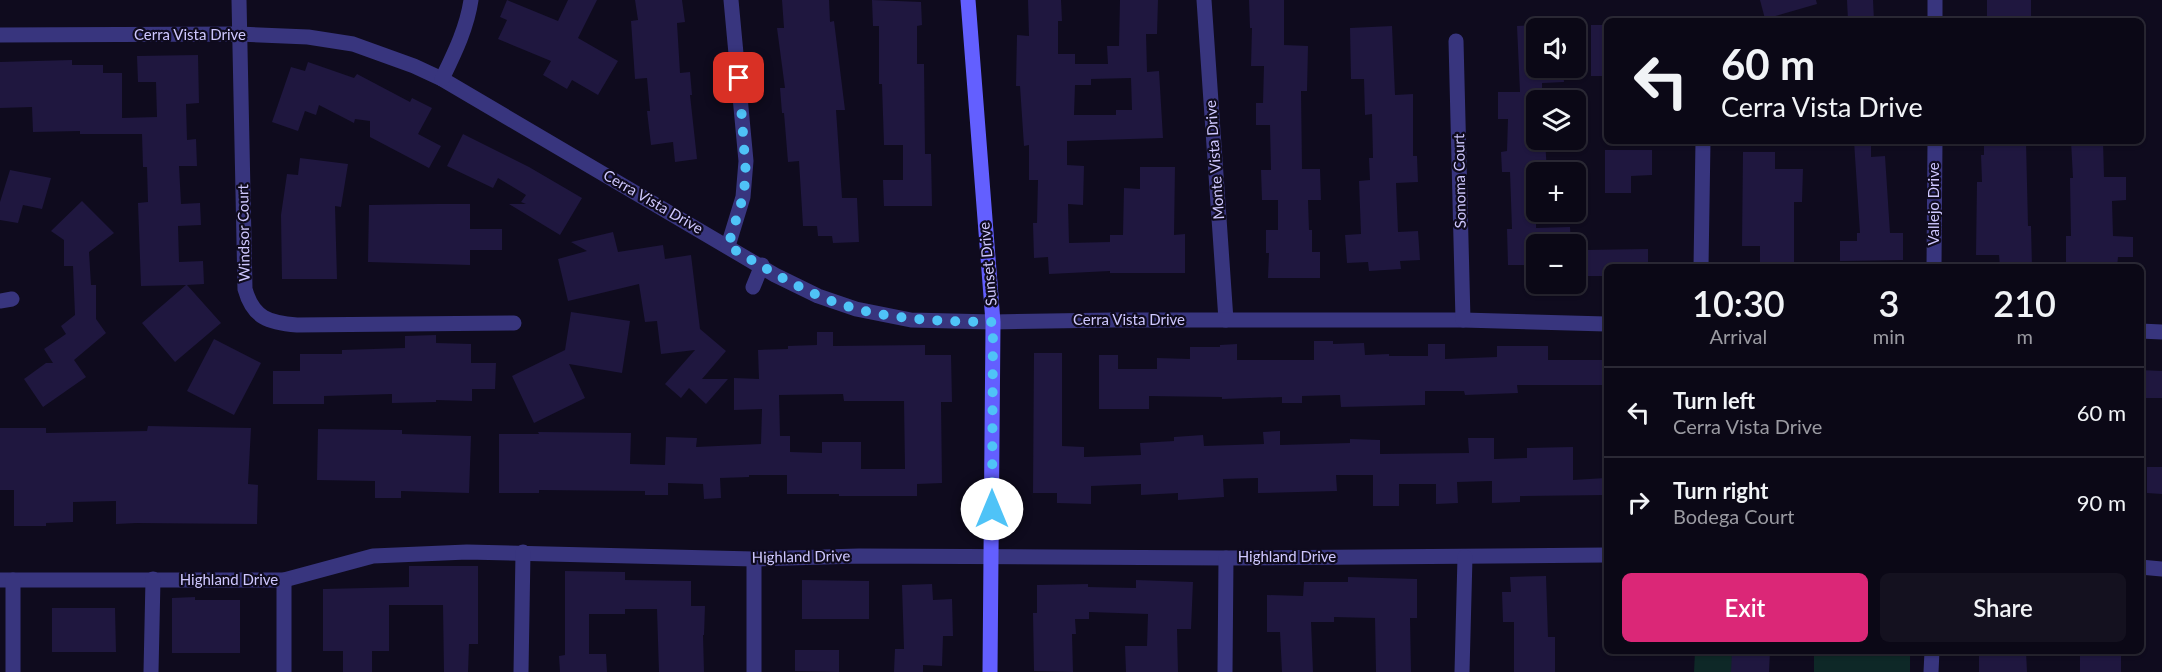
<!DOCTYPE html>
<meta charset="utf-8">
<style>
body{margin:0;font-family:Lato,sans-serif;background:#14111f;color:#f1f3f6;height:100vh;display:flex;flex-direction:column;font-size:22px;white-space:nowrap}
*{box-sizing:border-box;margin:0}
p{font-size:20px;color:#9a9aa1}
.icon{flex:none;width:33px;height:33px;fill:none;stroke:currentColor;stroke-width:2;stroke-linecap:round;stroke-linejoin:round}
.map{position:relative;flex:1;overflow:hidden}
.panel{position:absolute;left:1604px;top:264px;width:540px;height:390px;display:flex;flex-direction:column;background:#0b0816;border-radius:9px;box-shadow:0 2px 4px #0004,0 0 0 2px #2b2935}
.panel>*{flex:none}
.banner{position:absolute;left:1604px;top:18px;width:540px;height:126px;border-radius:9px;box-shadow:0 2px 4px #0004,0 0 0 2px #2b2935;background:#0b0816;color:#f1f3f6;overflow:hidden}
.tools{position:absolute;left:1526px;top:18px;display:grid;gap:12px}
.tools a{display:grid;place-items:center;width:60px;height:60px;border-radius:9px;background:#0b0816;box-shadow:0 2px 4px #0004,0 0 0 2px #2b2935;font-size:30px}
.pin{position:absolute;display:grid;place-items:center;width:51px;height:51px;color:#fff;margin:-26px;border-radius:12px;box-shadow:0 3px 9px #0006}
.me{position:absolute;width:66px;margin:-33px;rotate:0deg;stroke-linejoin:round;filter:drop-shadow(0 0 4px #0008)}
.turn{display:flex;align-items:center;gap:21px;height:126px;padding:0 18px;font-size:27px}
.turn .icon{width:78px;height:78px;stroke-width:2.5}
.turn b{display:block;font-size:42px;line-height:51px}
.eta{display:flex;justify-content:space-evenly;align-items:center;height:102px;text-align:center}
.eta b{font-size:36px;font-weight:600;line-height:42px}
.primary-button{display:flex;gap:12px;margin-top:auto;padding:12px 18px}
.primary-button a{flex:1;height:69px;border-radius:9px;background:#db2777;color:#fff;font-size:24px;font-weight:600;line-height:69px;text-align:center}
.primary-button a+a{background:#14111f;color:#f1f3f6}
ul{padding:0;list-style:none}
li{display:flex;align-items:center;gap:18px;height:90px;padding:0 18px;border-top:2px solid #2b2935}
li div{flex:1}
li b{display:block;font-size:22px}
li em{font-style:normal}
.map>svg:first-child{display:block}
</style>
<div class="map">
<svg width="2162" height="672" viewBox="0 0 2162 672">
<rect width="100%" height="100%" fill="#0f0b1e"/>
<g fill="#0e2827">
<path d="M1695,651h37v21h-38z"/>
<rect x="1814" y="651" width="96" height="21"/>
</g>
<g fill="#1f173f" fill-rule="evenodd">
<path d="M507,0l51,21 10,-21h29l-19,38 40,23 -20,34 -26,-15 -5,9 -24,-14 8,-14 -53,-22 9,-19 -7,-3z"/>
<path d="M635,0h47l3,22 -8,1 3,50 10,-1 2,23h-2l7,64 -22,3 -2,-20 -22,3 -4,-34h3l-3,-33 -12,1 -4,-58 7,-1z"/>
<path d="M782,0h47l1,22 4,-1 11,89h-9l6,88h15l2,44 -26,1 -1,-7h-14l-1,-10h-14l-4,-65 -11,1 -4,-49h-2l-2,-25h5l-8,-60h7z"/>
<path d="M872,0l49,2 1,23 -5,1v38h7l1,90h6l1,52h-48l-1,-26h20v-35h-19l-2,-61h-3v-58h-6z"/>
<path d="M1028,0h33l1,21h-4v33h17v10h33l-1,-18h12l1,-46h38l-1,34h-11l1,38 12,-1 4,67 -96,3v24l17,1 -1,39 -15,-1 1,39 41,-1v-7h13l1,-47 16,1v-22h35l-1,68 11,-1v39h-75v-2l-61,3 -1,-17 -14,1 -1,-35h4l1,-43h-9v-35l-5,1 -4,-60h-4l1,-51 12,1zM1131,78l1,32h-16v5h-42l1,-30h16v-6z"/>
<path d="M1249,0h35v45l24,1 -1,45h-6l1,78h18l1,31h-13l1,30h3v22h8v26h-52l1,-25h-3v-23h12v-30h-16l-1,-30h10l-1,-45h-14v-22h7l1,-37h-13l1,-38h-2z"/>
<path d="M1760,0h56l1,4 -52,15z"/>
<path d="M1847,0h26l1,21h-26z"/>
<path d="M1987,0h44v21l-44,-1z"/>
<path d="M1536,25v43h27l1,14 -22,1v17h-6v40h9l2,32h-11v56l34,-1 1,17h-35v21h-28l-1,-36h5l-2,-57h-8l-1,-20 6,-1 1,-32h-10v-27h22l-3,-66z"/>
<rect x="1591" y="25" width="15" height="51"/>
<path d="M1392,26l3,69 18,-1v62h4l1,26 -22,1 2,49 20,-1 2,29 -20,1 1,8 -32,2 -1,-9 -21,1 -2,-28 16,-1 -2,-53 11,-1 -1,-22h4l-1,-44 -7,1 -1,-36h-13l-1,-51z"/>
<path d="M198,55l1,48 -13,1 1,36 9,-1 1,27h-18l2,38 19,-1 1,22 -23,1 1,36 24,-1 1,23 -17,1 34,38 -46,39 -33,-39 44,-38 -45,1 -3,-83 10,-1 -1,-35h-4l-1,-33h-62v-3l-47,1 -1,-25 -32,1v-46l72,-2v5h31v8h19v45l35,-1 -1,-35h-18l-1,-26z"/>
<path d="M308,62l46,16 3,-4 53,28 2,-4 20,10 -14,26 23,12 -12,22 -59,-31v-16l-15,-2 -1,4 -35,-18 -3,10 -11,-4 -7,20 -26,-9 19,-55 14,4z"/>
<path d="M463,134l66,33 53,31 -22,37 -51,-31h17l-5,-2 5,-7 -28,-17 -5,10 -46,-22z"/>
<path d="M1854,141h17v16l14,-1 5,77h13v27l-63,1v-20h17v-8h3z"/>
<path d="M1984,141h42l2,85h3l1,41h-32l-1,-12h-23l1,-73h5l-1,-27h3z"/>
<path d="M2071,141h32l1,36h22v23l-14,1 1,35 20,1v20h-15l-1,10h-51v-31h5l-1,-58h3z"/>
<path d="M1605,150h47v25l-21,1v17h-26z"/>
<path d="M1743,152h32v17h28l-1,33h-8v65h-34v-21h-18z"/>
<path d="M300,158l48,6 -7,43 -6,-1 2,73h-55l-1,-64 6,-41 11,1z"/>
<path d="M10,170l41,8 -9,31 -19,-4 -5,18 -18,-3v-18z"/>
<path d="M82,201l32,32 -25,19 2,33h5v34l10,14 -32,27 12,17 -43,30 -19,-28 22,-16h7l-9,-14 22,-15 -5,-8 14,-11 -2,-49h-9v-26l-13,-9z"/>
<path d="M437,204h33v25h32v21h-32v15l-102,-3 1,-57z"/>
<path d="M613,232l5,20 45,-7 2,14 26,-4 9,74 26,22 -24,28h26l-22,25 -17,-16 -8,10 -16,-14 30,-34 -34,4 -4,-33 -12,1 -6,-38 -71,17 -10,-42 29,-8 -16,-9z"/>
<path d="M1648,249v18h-42v9h-20l-1,-26z"/>
<path d="M571,312l59,9 -8,52 -53,-9 16,34 -51,25 -22,-47 53,-26z"/>
<path d="M817,332h16v14l92,-1v10h26l1,47h-11l1,81 -25,1v12h-78v-2h-52v-19h-38v2l-29,1 1,20 -17,1 -1,-15 -35,-1v12h-23v-4l-106,-1v3h-40v-59h40l-1,-2 93,1 -1,31 35,1 1,-28 31,1 -1,9 65,-3 1,-35 -28,1v-32l25,1 -1,-29 30,-1v-3l29,-1zM843,394l1,7h60l1,68h-44v-27h-39v11l-32,-1v-16h-10l-1,-41z"/>
<path d="M436,335v8l35,1v19h25l-1,26h-23v12l-36,-1v2l-44,1v-9l-68,2v8h-51v-33h27v-17h42v-4l63,-2v-12z"/>
<path d="M214,339l47,24 -27,52 -47,-24z"/>
<path d="M1314,341h19v3l31,-1 1,12 24,-1v2h39v-12h17v15l52,-2v-11h51v14h58v25h-89l1,8 -53,2 -1,-4h-39v14l-84,2 -1,-12 -38,1v7h-20v-6l-60,2v-2l-73,-1v13h-50v-54h19v14h39v-11l33,1v-12h30v-2l17,-1v16h77z"/>
<path d="M1034,353h28v93l22,1v10l57,-2 -1,-12 34,-2v-4l29,-2 1,11 60,-2 -1,-12 17,-1v14l70,-2v-4l30,1v14l89,-1 -1,-15h26v21l33,-1v-10l46,-1v33l33,-2v17l-86,1v6l-28,1v-22l-35,1 1,21 -22,1v-20h-37v22h-26v-31h-37l1,16 -79,2v-15l-35,1 1,18 -46,3v-7l-37,2v-11l-50,2v18l-34,-1v-10h-24z"/>
<path d="M2140,370l22,1v27h-22z"/>
<path d="M148,426l103,2 -3,56 10,1 -1,39 -121,-1 -20,1v-23l-43,1v20l-27,1v3h-32v-36h-14v-62h46v5l101,-2z"/>
<path d="M318,429l84,1v4l69,2 -2,57 -68,-2v7h-26v-17l-58,-1z"/>
<path d="M2147,467h15v27l-15,-1z"/>
<path d="M409,566h69v78h-9l-1,28h-24l-1,-67h-54v46h-17v21h-29v-21h-20v-62l86,-2z"/>
<path d="M565,571l60,1v8l66,1v25h14l-1,29h-1l1,37h-45l-2,-63h-32v5h-36v40h17l1,18h-47l-1,-16 6,-1z"/>
<path d="M1546,576l2,61h7v35h-41v-50h-11l-1,-30h9l-1,-15z"/>
<path d="M1348,577l69,2v39h-7l1,54h-35l-1,-54 -41,-1v5h-23l2,50h-31l-2,-40h-13v-37l36,1 1,-14h44z"/>
<path d="M802,580l67,1v38h-67z"/>
<path d="M1136,580l57,2 -2,47h-14l1,43h-52l-1,-26h22l1,-32 -59,-2v7h-14l1,15h-4l1,38 -39,-1 -1,-58h4v-28l51,-1v3l48,1z"/>
<path d="M932,584l1,16 19,-1 1,37h-10l-1,30 -19,-1v7h-29l1,-23h9l-2,-64z"/>
<path d="M195,597v3h45v53h-68v-55z"/>
<path d="M52,608h63l1,44h-64z"/>
<path d="M795,650h44v22l-44,-1z"/>
<path d="M1732,651h38l-1,21h-38z"/>
<path d="M1979,651h47l1,21h-48z"/>
<rect x="2080" y="651" width="41" height="21"/>
</g>
<g fill="none" stroke-linecap="round" stroke-linejoin="round">
<g stroke="#38357e" stroke-width="15">
<path d="M239,0l6,289c8,29 24,34 52,36l217,-2"/>
<path d="M1204,0l22,320"/>
<path d="M1935,21v-21"/>
<path d="M0,35l239,-1 69,3 45,7 61,22 28,13 333,196 43,21 38,13 55,11 82,2 120,-2h350l143,4"/>
<path d="M1456,41l7,279"/>
<path d="M442,79c12,-25 25,-51 29,-79"/>
<path d="M728,246l15,-49 3,-36 -15,-161"/>
<path d="M1701,267l2,-126"/>
<path d="M1934,267l1,-126"/>
<path d="M753,287l9,-22"/>
<path d="M0,301l12,-2"/>
<path d="M2140,331l22,1"/>
<path d="M754,559v113"/>
<path d="M2140,567l22,2"/>
<path d="M0,580h284l89,-24 94,-4 287,7 105,-3 367,2 380,-3"/>
<path d="M284,580v92"/>
<path d="M13,672v-92"/>
<path d="M151,672l2,-93"/>
<path d="M521,672l2,-120"/>
<path d="M1225,672l1,-114"/>
<path d="M1462,672l3,-115"/>
<path d="M1931,672l1,-21"/>
</g>
<path stroke="#635fff" stroke-width="15" d="M968,0l25,322 -3,350"/>
</g>
<g fill="none" stroke-linecap="round" stroke-linejoin="round">
<path stroke="#4fc3f7" stroke-width="10" stroke-dasharray="0 18" d="M739,78l7,97 -3,22 -15,49c29,17 57,35 89,49 56,25 115,26 176,27l-1,187"/>
</g>
<g text-anchor="middle" stroke-width="4.5" stroke-linejoin="round" paint-order="stroke">
<g font-size="15" fill="#cfc8ff" stroke="#0f0b1e">
<text x="190" y="40">Cerra Vista Drive</text>
<text transform="translate(1215 160) rotate(-94)" y="5">Monte Vista Drive</text>
<text transform="translate(1460 181) rotate(-91)" y="5">Sonoma Court</text>
<text transform="translate(653 202) rotate(30)" y="5">Cerra Vista Drive</text>
<text transform="translate(1934 204) rotate(-90)" y="5">Vallejo Drive</text>
<text transform="translate(244 233) rotate(-91)" y="5">Windsor Court</text>
<text transform="translate(988 264) rotate(-95)" y="5">Sunset Drive</text>
<text x="1129" y="325">Cerra Vista Drive</text>
<text transform="translate(801 557) rotate(-1)" y="5">Highland Drive</text>
<text x="1287" y="562">Highland Drive</text>
<text x="229" y="585">Highland Drive</text>
</g>
</g>
</svg>
<div class="tools">
<a><svg class="icon" aria-label="sound" viewBox="0 0 24 24"><path d="M4 9h4l5-4v14l-5-4H4zM17 9q2 3 0 6"/></svg></a>
<a><svg class="icon" aria-label="layers" viewBox="0 0 24 24"><path d="M12 4l9 5-9 5-9-5zM3 14l9 5 9-5"/></svg></a>
<a>+</a>
<a>−</a>
</div>
<div class="pin" style="left:739px;top:78px;background:#d93025"><svg class="icon" aria-label="arrive" viewBox="0 0 24 24"><path d="M6 21V4h12l-3 4 3 4H6"/></svg></div>
<svg class="me" style="left:992px;top:509px" viewBox="-20 -20 40 40"><circle r="19" fill="#fff"/><path d="M0-13L10 11 0 6-10 11z" fill="#4fc3f7"/></svg>
<div class="banner">
<div class="turn"><svg class="icon" aria-label="left" viewBox="0 0 24 24"><path d="M17 20v-9H6M10 6l-5 5 5 5"/></svg><div><b>60 m</b>Cerra Vista Drive</div></div>
</div>
<section class="panel">
<div class="eta">
<div><b>10:30</b><p>Arrival</p></div>
<div><b>3</b><p>min</p></div>
<div><b>210</b><p>m</p></div>
</div>
<ul>
<li><svg class="icon" aria-label="left" viewBox="0 0 24 24"><path d="M17 20v-9H6M10 6l-5 5 5 5"/></svg><div><b>Turn left</b><p>Cerra Vista Drive</p></div><em>60 m</em></li>
<li><svg class="icon" aria-label="right" viewBox="0 0 24 24"><path d="M7 20v-9h11M14 6l5 5-5 5"/></svg><div><b>Turn right</b><p>Bodega Court</p></div><em>90 m</em></li>
</ul>
<div class="primary-button"><a>Exit</a><a>Share</a></div>
</section>
</div>
